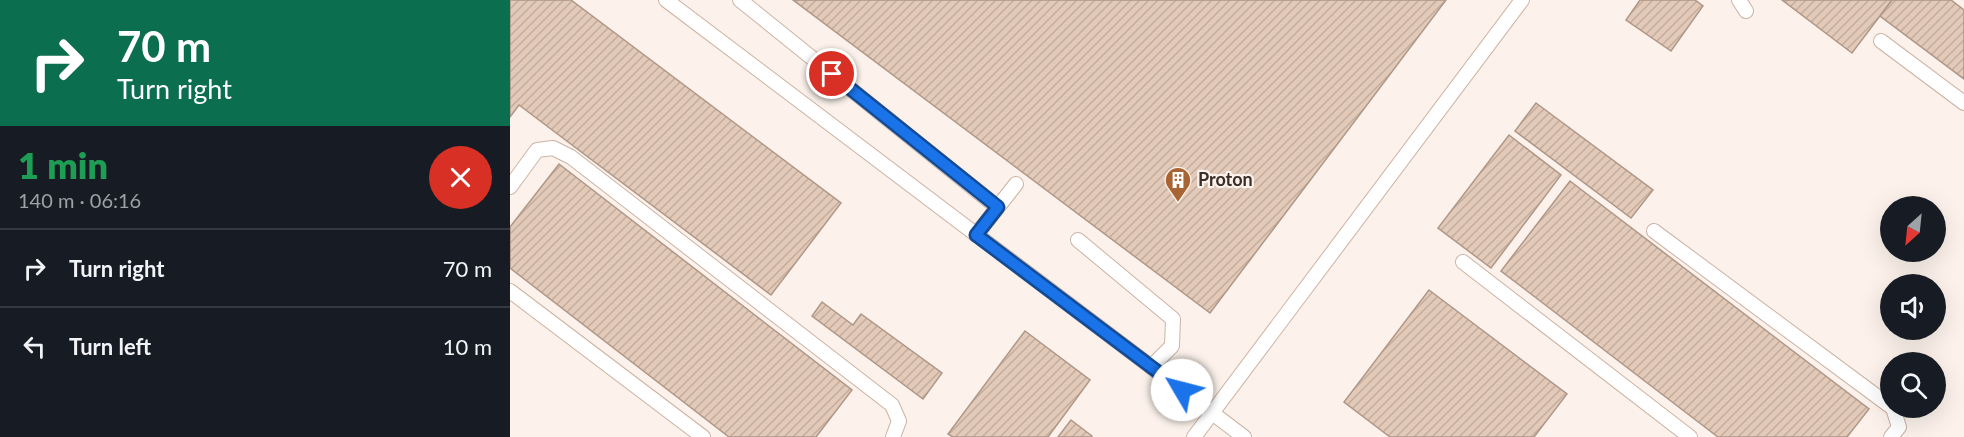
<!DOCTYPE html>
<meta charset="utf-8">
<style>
body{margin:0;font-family:Lato,sans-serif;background:#20242c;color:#f1f3f6;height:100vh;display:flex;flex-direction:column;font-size:22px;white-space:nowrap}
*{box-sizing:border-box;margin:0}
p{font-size:20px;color:#9ea1a6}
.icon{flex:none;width:33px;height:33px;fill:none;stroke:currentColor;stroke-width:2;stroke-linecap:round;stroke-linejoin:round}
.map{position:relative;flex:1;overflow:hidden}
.sheet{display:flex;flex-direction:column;background:#171b24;width:510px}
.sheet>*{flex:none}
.guide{background:#0b6e4f;color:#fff;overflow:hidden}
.needle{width:39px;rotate:207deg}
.fabs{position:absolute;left:1370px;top:196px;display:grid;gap:12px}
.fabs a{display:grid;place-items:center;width:66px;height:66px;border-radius:50%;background:#171b24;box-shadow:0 6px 24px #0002;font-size:30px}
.pin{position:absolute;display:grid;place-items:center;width:51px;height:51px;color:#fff;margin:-26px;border:3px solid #fff;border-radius:50%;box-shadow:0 2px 6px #0007}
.me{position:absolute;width:66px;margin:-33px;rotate:307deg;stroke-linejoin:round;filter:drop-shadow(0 0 4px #0008)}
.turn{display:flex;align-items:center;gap:21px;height:126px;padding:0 18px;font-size:27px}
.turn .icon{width:78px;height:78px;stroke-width:2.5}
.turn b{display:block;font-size:42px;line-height:51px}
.round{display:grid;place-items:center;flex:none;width:63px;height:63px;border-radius:32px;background:#20242c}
.overview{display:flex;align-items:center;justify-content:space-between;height:102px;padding:0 18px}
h1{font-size:36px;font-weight:800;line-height:45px;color:#1e9e55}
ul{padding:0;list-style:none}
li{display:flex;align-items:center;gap:18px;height:78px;padding:0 18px;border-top:2px solid #363941}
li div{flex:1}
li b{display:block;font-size:22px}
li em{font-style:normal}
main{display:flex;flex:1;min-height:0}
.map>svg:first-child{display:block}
</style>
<main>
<section class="sheet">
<div class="guide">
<div class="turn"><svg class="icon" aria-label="right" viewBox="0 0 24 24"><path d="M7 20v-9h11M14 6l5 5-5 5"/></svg><div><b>70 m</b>Turn right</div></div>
</div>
<div class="overview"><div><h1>1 min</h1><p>140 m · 06:16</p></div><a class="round" style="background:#d93025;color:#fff"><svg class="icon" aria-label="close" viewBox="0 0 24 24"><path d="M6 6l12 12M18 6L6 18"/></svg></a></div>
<ul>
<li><svg class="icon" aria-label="right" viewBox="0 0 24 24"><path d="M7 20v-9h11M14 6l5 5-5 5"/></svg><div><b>Turn right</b></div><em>70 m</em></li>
<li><svg class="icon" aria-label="left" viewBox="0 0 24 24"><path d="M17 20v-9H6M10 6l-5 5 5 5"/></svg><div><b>Turn left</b></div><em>10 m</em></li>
</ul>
</section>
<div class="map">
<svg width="1454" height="437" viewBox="0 0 1454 437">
<defs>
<pattern id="building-hatch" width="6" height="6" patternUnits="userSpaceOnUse" patternTransform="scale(1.5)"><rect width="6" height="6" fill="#e2c9b8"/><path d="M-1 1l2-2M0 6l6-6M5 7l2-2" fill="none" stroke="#c3ad9e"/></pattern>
</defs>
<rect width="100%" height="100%" fill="#fcf2eb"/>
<g fill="url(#building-hatch)" stroke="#af9787" stroke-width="1.5">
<path d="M0,0h61l270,203 -70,92 -252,-190 -9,12z"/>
<path d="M283,0h653l-236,313z"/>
<path d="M1130,0h55l8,6 -32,45 -45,-31z"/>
<path d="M1272,0h110l-40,53z"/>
<path d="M1382,0h59l13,10v69l-84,-63z"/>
<path d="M1026,103l117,87 -22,28 -116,-87z"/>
<path d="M999,135l52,40 -70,93 -53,-40z"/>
<path d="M49,164l293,226 -36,47h-87l-219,-169v-41z"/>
<path d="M1060,181l299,228 -22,28h-129l-217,-166z"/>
<path d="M919,290l138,104 -33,43h-144l-46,-35z"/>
<path d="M312,302l31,23 8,-11 81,59 -19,26 -111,-83z"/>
<path d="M515,331l65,49 -42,57h-95l-5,-3z"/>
<path d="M561,420l21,16 -1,1h-33z"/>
</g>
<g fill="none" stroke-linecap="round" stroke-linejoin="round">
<g stroke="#ccb3a3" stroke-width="16">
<g id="service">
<path d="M156,0l578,437"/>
<path d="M230,0l257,207"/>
<path d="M1229,0l7,11"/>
<path d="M1371,41l83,62"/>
<path d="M0,187l27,-37 16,-2 18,9 321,248 7,16 -6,16"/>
<path d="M1144,231l236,175"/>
<path d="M466,235l40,-51"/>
<path d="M568,240l95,79 -1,27 -21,21"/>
<path d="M953,262l227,175"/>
<path d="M0,291l193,146"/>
<path d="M684,437l328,-437"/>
<path d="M1381,437l8,-10 -6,-19"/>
</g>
</g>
<use href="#service" stroke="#fff" stroke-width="14"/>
</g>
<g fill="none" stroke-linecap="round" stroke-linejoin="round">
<g stroke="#114b97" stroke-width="15">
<path id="route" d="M322,74l166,133 -22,28 206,155"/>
</g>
<use href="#route" stroke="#1a73e8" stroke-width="10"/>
</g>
<defs>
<g id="building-pin" transform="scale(1.35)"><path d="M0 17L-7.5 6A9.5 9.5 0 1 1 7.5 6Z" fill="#a86533" stroke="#fcf2eb"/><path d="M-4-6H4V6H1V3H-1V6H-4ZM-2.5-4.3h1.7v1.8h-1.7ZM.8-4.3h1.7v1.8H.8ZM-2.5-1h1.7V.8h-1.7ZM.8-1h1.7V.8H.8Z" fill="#fff"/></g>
</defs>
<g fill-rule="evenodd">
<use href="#building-pin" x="668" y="180"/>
</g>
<g text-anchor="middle" stroke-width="4.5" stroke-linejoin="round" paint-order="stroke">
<g font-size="18" font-weight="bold" fill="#392f28" stroke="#fcf2eb" text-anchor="start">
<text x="688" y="186">Proton</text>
</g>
</g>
</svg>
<div class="fabs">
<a><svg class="needle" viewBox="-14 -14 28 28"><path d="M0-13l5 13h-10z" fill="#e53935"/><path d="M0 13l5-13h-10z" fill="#9ea1a6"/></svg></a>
<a><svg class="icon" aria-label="sound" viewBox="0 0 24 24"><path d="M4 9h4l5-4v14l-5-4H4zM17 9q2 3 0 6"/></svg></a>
<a><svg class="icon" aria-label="search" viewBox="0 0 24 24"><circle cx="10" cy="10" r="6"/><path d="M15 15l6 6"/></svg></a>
</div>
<div class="pin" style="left:322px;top:74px;background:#d93025"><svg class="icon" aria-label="arrive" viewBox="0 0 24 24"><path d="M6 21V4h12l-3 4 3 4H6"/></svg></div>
<svg class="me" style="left:672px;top:390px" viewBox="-20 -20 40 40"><circle r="19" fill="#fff"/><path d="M0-13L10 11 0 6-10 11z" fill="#1a73e8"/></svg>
</div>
</main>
